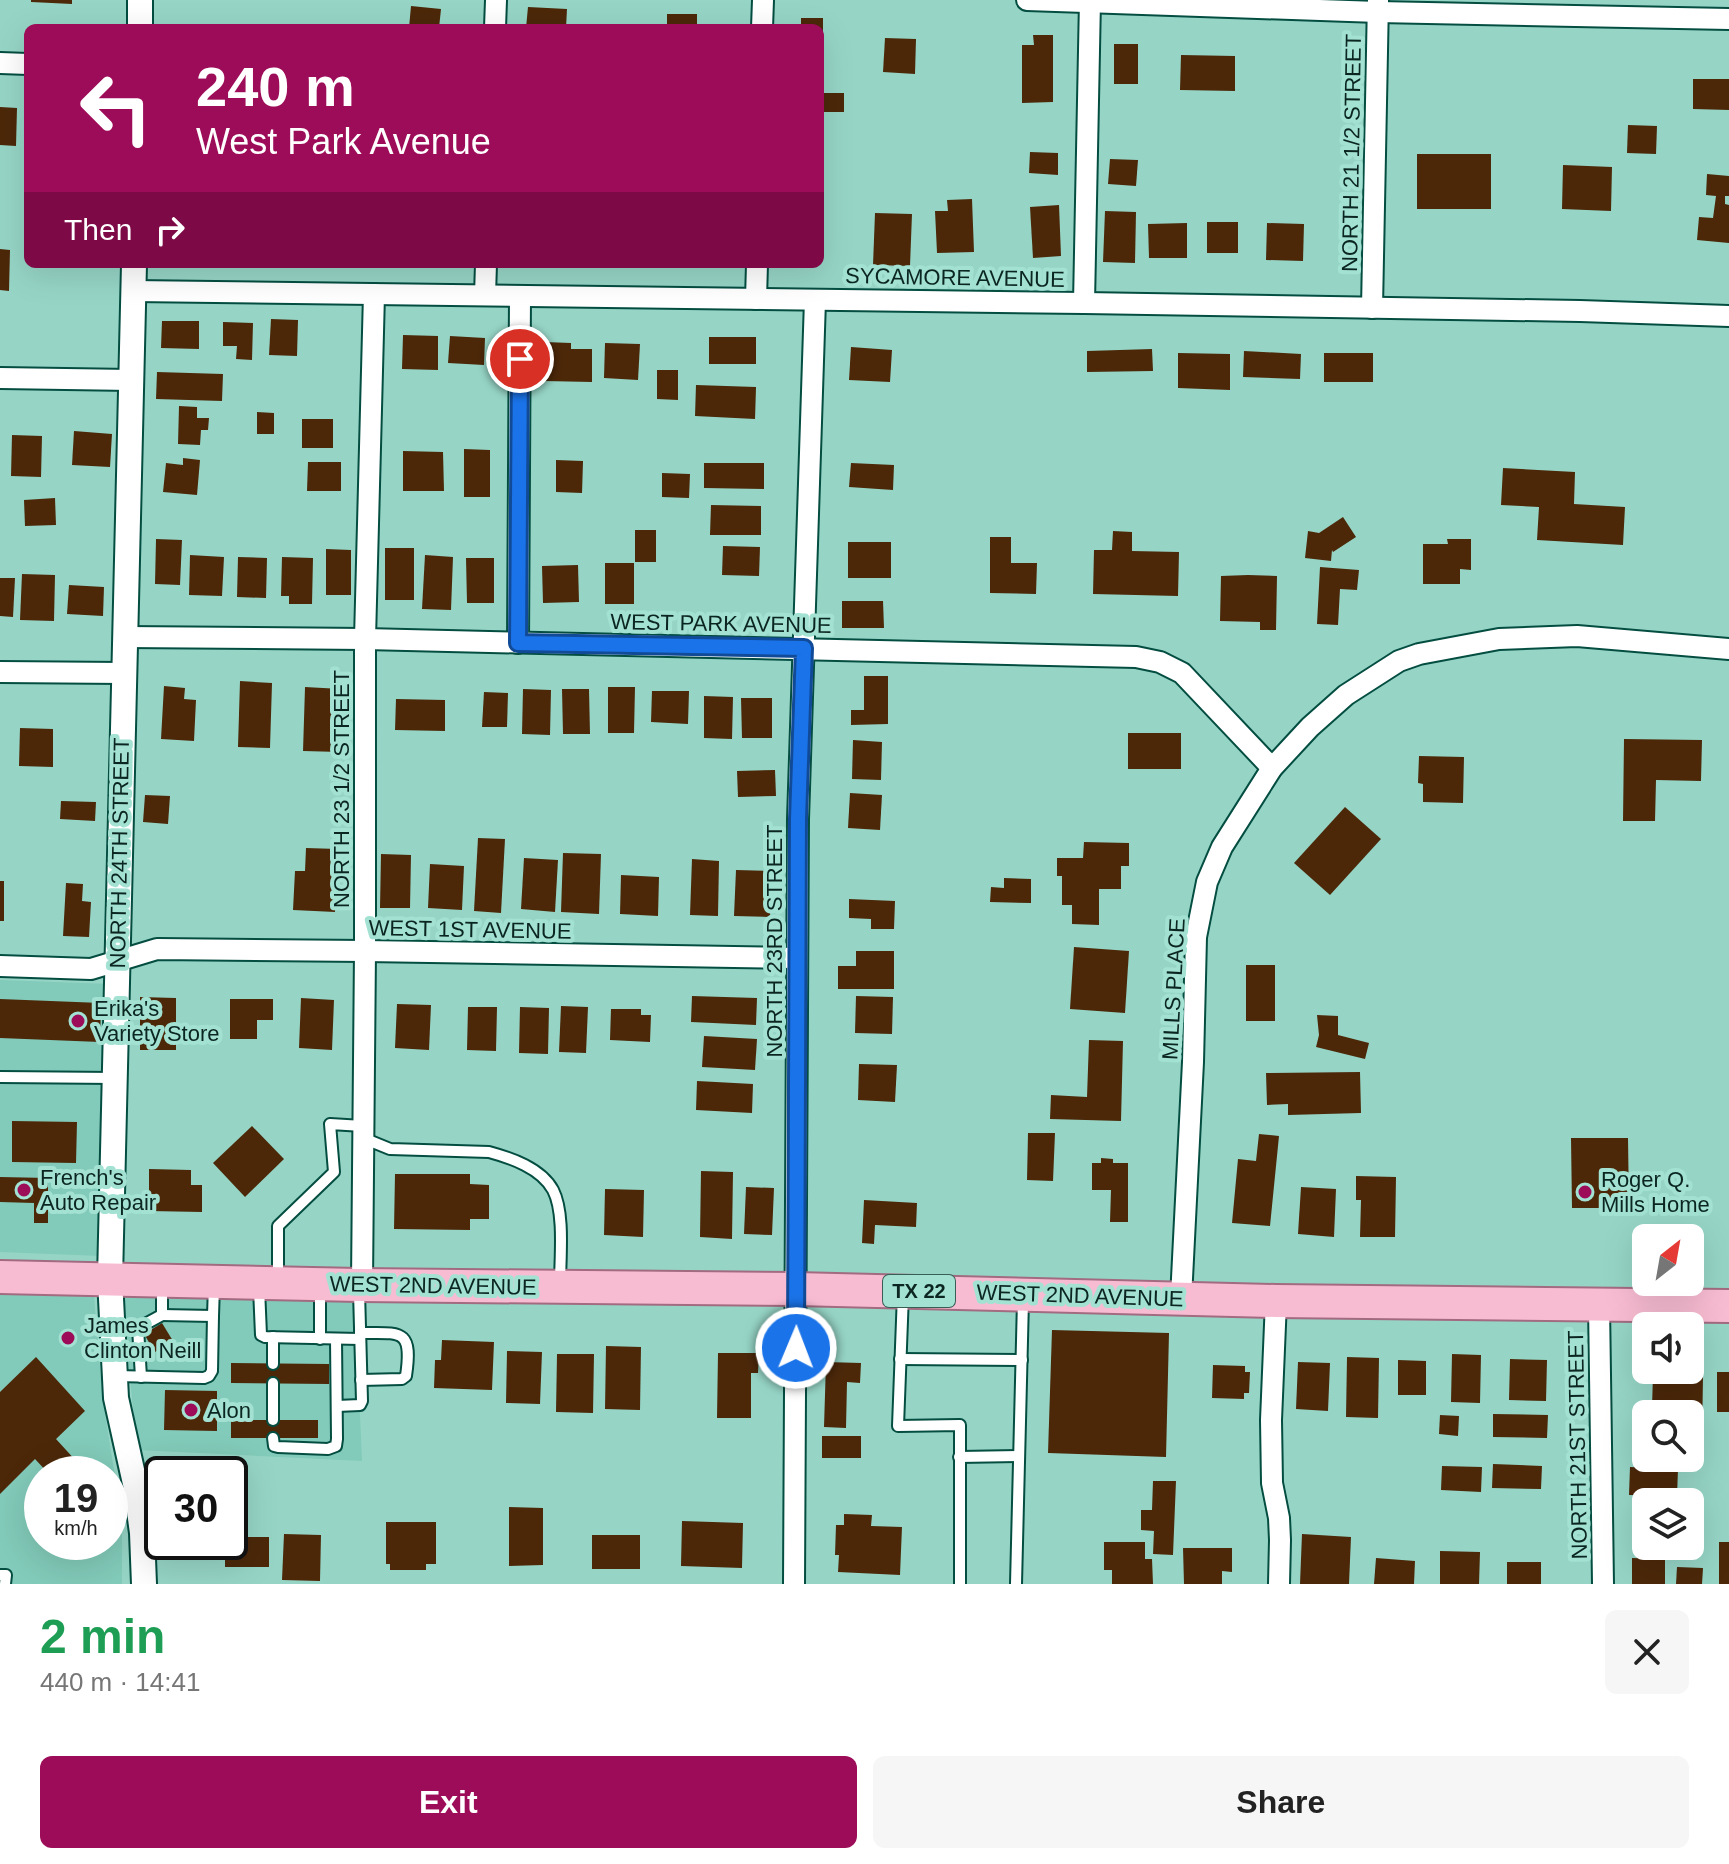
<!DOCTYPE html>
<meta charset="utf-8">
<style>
body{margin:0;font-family:Arial,sans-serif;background:#f6f6f6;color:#222;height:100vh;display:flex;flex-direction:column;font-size:30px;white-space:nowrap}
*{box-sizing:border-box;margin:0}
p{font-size:26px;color:#767676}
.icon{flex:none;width:44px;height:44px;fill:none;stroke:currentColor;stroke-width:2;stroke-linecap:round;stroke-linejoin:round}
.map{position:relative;height:1584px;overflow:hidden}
.panel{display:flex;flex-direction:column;background:#fff;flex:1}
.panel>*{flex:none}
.guide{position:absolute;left:24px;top:24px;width:800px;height:244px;border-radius:12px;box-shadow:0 8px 32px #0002;background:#9d0c58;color:#fff;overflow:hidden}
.needle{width:52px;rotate:31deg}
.tools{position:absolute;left:1632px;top:1224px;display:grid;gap:16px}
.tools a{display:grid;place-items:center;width:72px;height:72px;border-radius:12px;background:#fff;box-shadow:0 8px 32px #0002;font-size:40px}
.speed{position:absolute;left:24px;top:1456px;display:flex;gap:16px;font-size:40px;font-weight:700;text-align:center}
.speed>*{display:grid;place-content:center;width:104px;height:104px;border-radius:50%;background:#fff;box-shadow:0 8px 32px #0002;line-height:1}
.speed small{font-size:20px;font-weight:400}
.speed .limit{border:4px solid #111;border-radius:12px;background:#fff;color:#111}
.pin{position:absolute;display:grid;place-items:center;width:68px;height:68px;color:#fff;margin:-34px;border:4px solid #fff;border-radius:50%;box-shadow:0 2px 8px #0007}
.me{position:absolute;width:88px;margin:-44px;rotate:1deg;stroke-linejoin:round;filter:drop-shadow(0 0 6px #0008)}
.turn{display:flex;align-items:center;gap:28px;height:168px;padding:0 40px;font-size:36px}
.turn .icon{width:104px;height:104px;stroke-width:2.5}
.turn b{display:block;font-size:56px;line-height:68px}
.then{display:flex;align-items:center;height:76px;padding:0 40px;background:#0003;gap:16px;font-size:30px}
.round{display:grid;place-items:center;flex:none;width:84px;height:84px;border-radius:12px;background:#f6f6f6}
.headline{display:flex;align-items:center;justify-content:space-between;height:136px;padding:0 40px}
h1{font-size:48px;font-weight:800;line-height:60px;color:#1e9e55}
.button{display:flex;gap:16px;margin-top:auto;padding:16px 40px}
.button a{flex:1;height:92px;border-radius:12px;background:#9d0c58;color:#fff;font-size:32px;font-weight:800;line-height:92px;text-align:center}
.button a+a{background:#f6f6f6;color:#222}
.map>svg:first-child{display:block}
</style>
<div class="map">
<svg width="1729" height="1584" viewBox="0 0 1729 1584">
<rect width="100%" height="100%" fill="#96d5c6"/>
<g fill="#82cab9" fill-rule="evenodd">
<path d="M0,980l111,4 -10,272 -101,-4z"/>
<path d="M0,1289l94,7 9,106 19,117v65h-122zM42,1474h68v68h-68z"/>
<path d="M122,1295l233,4 7,162 -225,-11z"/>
</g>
<g fill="#4c2809">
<path d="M31,0h41v4l-41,-2z"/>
<path d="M411,6l30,3 -2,19h-30z"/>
<path d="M528,7l39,2 -1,19h-40z"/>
<rect x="667" y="14" width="30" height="14"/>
<path d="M801,18h22v14h-3v-4h-19z"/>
<path d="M1033,35h20v67l-31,1v-58h12z"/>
<path d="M885,38l31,1 -1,35 -32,-2z"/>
<rect x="1114" y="44" width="24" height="40"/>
<path d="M1181,55l54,1v35l-55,-1z"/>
<path d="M1693,79h36v31l-36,-1z"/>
<rect x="821" y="93" width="23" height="19"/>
<path d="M0,107l17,1 -1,38 -16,-1z"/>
<path d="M1628,125l29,1 -1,28 -29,-1z"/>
<path d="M1030,152l28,1v22l-29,-2z"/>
<rect x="1417" y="154" width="74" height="55"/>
<path d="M1110,159l28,1 -2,26 -28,-2z"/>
<path d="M1563,165l49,2 -1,44 -49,-2z"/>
<path d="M1707,174l22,2v20h-4v8l4,1v38l-32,-3 2,-23 14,1 3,-22 -10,-1z"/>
<path d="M972,199l2,53 -37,1 -2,-42h13l-1,-11z"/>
<path d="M1059,205l2,51 -28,2 -3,-51z"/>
<path d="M1105,211l31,1 -1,51 -32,-1z"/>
<path d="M875,213l37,1 -2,52 -37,-1z"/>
<rect x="1207" y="222" width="31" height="31"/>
<path d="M1187,223v35h-38l-1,-34z"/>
<path d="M1267,223l37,1 -1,37 -37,-1z"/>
<path d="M0,249l10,1 -1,41 -9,-1z"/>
<path d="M271,319l27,1 -1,36 -28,-1z"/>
<path d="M162,321h37v28l-38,-1z"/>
<path d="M223,322l30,1 -1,37 -16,-1 1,-13h-14z"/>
<path d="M403,335l35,1v34l-36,-1z"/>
<path d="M450,336l35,2 -1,27 -36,-2z"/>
<rect x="709" y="337" width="47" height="27"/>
<path d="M545,342l26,1v6h21v33l-48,-1z"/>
<path d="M605,343l35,1 -2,36 -34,-2z"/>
<path d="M851,347l41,3 -2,32 -41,-2z"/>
<path d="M1152,349l1,22 -66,1v-21z"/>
<path d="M1244,351l57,3 -1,25 -57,-2z"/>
<path d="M1178,353l52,1v36l-52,-2z"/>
<rect x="1324" y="353" width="49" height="29"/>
<path d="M657,370h21v30l-21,-1z"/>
<path d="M157,372l66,2 -1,27 -66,-2z"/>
<path d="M696,385l60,2 -1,32 -60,-3z"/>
<path d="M179,406l18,1v11h12l-1,12h-7l-1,15 -22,-1z"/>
<path d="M257,412l17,1v21h-17z"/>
<rect x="302" y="419" width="31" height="29"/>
<path d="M74,431l38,3 -2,33 -38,-2z"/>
<path d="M12,435l30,1 -1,41 -30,-1z"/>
<path d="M464,449l26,1v47h-26z"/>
<path d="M403,451l40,1 1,39h-41z"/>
<path d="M183,458l17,2 -3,35 -34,-3 3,-29 17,2z"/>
<path d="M556,460l27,1 -1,32 -26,-1z"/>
<path d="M308,462h33v29h-34z"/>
<path d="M704,463h60v26l-60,-1z"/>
<path d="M851,463l43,2 -1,25 -44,-3z"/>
<path d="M1503,468l72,4 -1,32 51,3 -2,38 -86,-5 2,-33 -38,-2z"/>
<path d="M662,473l28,1 -1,24 -27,-1z"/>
<path d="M55,498l1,27 -31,1 -1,-26z"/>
<path d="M711,505l50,1v29h-51z"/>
<path d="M1343,517l13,20 -23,15 -1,-2 -1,11 -26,-3 3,-27 11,2z"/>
<rect x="635" y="530" width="21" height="32"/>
<path d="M1113,531l19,1v19l47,1 -1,44 -85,-2 1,-44h18z"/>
<path d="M990,537h21v26h26l-1,31 -46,-1z"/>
<path d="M156,539l26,1 -2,45 -25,-1z"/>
<path d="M1447,539h24v31l-11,-1v15h-37v-40h25z"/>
<rect x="848" y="542" width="43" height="36"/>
<path d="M723,546l37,1 -1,29 -37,-1z"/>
<rect x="385" y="548" width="29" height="52"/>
<path d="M326,549l25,1v45h-25z"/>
<path d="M190,555l34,2 -2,39 -33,-1z"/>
<path d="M425,555l28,2 -2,53 -29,-1z"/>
<path d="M238,557l29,1 -1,40 -29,-1z"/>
<path d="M282,557l31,1 -1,46h-23v-8h-8z"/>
<path d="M466,558h28v45h-27z"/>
<rect x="605" y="563" width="29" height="41"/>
<path d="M578,565l1,37 -36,1 -1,-37z"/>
<path d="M1320,567l39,3 -2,20 -17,-1 -2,36 -21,-1z"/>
<path d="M22,574l33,1 -1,46 -34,-1z"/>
<path d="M1248,575l29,1 -1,54h-16v-8l-40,-1 1,-45z"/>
<path d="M0,578h15l-2,39 -13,-1z"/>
<path d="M69,585l35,2 -1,29 -36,-2z"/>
<path d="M842,601h41l1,27h-42z"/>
<path d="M864,676h24v48l-37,1v-15h13z"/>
<path d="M240,681l32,2 -2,65 -32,-1z"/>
<path d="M164,686l21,2 -1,11 12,1 -2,41 -33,-2z"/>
<path d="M305,687l36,2 -1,63 -37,-1z"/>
<path d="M608,687h27l-1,46h-26z"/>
<path d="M523,689l28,1 -1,45 -28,-1z"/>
<path d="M562,689h27l1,45h-27z"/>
<path d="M652,691h37l-1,33 -37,-2z"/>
<path d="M484,692l24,1 -1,34h-25z"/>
<path d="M704,696l29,1 -1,42 -28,-1z"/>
<path d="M741,698h31v40h-30z"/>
<path d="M396,699l49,1v31l-50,-1z"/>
<path d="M20,728l33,1v38l-34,-1z"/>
<rect x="1128" y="733" width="53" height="36"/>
<path d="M1624,739l78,1 -1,41 -45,-1 -1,41h-32z"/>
<path d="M853,740l29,2 -1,38 -29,-1z"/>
<path d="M1419,756l45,1 -1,46 -40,-1v-18l-5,-1z"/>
<path d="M775,770l1,26 -38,1 -1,-26z"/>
<path d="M850,793l32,2 -2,35 -32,-2z"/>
<path d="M145,795l25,1 -2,28 -25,-2z"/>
<path d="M61,801l35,1 -1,19 -35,-2z"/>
<path d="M1345,807l36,32 -51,56 -36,-32z"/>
<path d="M478,838l27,1 -4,74 -27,-2z"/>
<path d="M1084,842l45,1v23h-8v23h-22v36l-27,-1v-19h-10v-29h-5v-18h26z"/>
<path d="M306,848l32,1 -3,63 -42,-2 2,-39h10z"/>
<path d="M563,853l38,1 -2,60 -38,-2z"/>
<path d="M381,854l30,1 -1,53h-30z"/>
<path d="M524,858l34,2 -3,52 -34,-3z"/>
<path d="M692,859l27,2 -1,55 -28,-1z"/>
<path d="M430,864l34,2 -2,44 -34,-2z"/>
<path d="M736,870l36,1 -2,46 -36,-1z"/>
<path d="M621,875l38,2 -1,39 -38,-2z"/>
<path d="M1004,878l27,1v24l-41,-1 1,-15 13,1z"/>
<rect x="0" y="881" width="4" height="40"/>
<path d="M66,883l17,1 -1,17 9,1 -2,35 -26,-1z"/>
<path d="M849,899l46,2 -1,28h-23v-10l-22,-1z"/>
<path d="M1074,947l55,4 -4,62 -55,-4z"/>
<path d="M856,951h38v38h-56v-23h18z"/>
<rect x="1246" y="965" width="29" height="56"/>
<path d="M692,996l65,2 -1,27 -65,-3z"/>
<path d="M856,996l37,1 -1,37 -37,-1z"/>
<path d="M140,997l36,1v52h-36z"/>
<path d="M301,998l33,2 -2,50 -33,-2z"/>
<path d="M0,999l101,4 -1,39 -100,-4z"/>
<path d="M230,999h43v21h-16v19h-27z"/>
<path d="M397,1004l34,1 -2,45 -34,-2z"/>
<path d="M561,1006l27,1 -2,46 -27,-1z"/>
<path d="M468,1007h29l-1,44 -29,-1z"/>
<path d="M520,1007l29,1 -1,46 -29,-1z"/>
<path d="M611,1009h30v6h10l-1,27 -40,-2z"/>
<path d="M1317,1015l21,1v19l31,8 -4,16 -49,-12 3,-12z"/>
<path d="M704,1036l53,3 -2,31 -53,-3z"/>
<path d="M1089,1040l34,1 -2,80 -71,-2 1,-24 36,2z"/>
<path d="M859,1064l38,1 -2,37 -37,-2z"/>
<path d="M1360,1072l1,41 -73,2v-11l-21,1 -1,-32z"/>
<path d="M697,1081l56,3 -1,29 -56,-3z"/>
<path d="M12,1121l65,1 -1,41 -64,-1z"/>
<path d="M252,1126l32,33 -39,38 -32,-34z"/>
<path d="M1028,1133h27l-2,48 -26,-1z"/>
<path d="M1259,1134l20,2 -9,90 -38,-3 6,-64 18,2z"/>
<path d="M1571,1138h57l1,70h-57z"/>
<path d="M1101,1158l12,1v4h15v59h-18l1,-32h-19v-27h9z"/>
<path d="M149,1169l42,1v15h11v27l-53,-1z"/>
<path d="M701,1171l32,1 -1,67 -32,-2z"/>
<path d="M395,1174h75v10l19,1v34h-19v11l-76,-1z"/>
<path d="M1356,1176l40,1 -1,60h-35l1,-37h-5z"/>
<path d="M0,1177l48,1v45h-14v-20l-34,-1z"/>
<path d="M746,1187l28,1 -2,47 -28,-1z"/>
<path d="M1301,1187l35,2 -2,48 -36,-3z"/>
<path d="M605,1189l39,1 -1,47 -39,-2z"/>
<path d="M864,1200l53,3 -1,24 -41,-2 -1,19 -12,-1z"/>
<path d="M162,1323l11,18 -18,11 -11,-18z"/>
<path d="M1052,1330l117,3 -3,124 -118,-4z"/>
<path d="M442,1340l52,2 -2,48 -58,-2 1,-28h6z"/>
<path d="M606,1346l35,1 -1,63 -35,-1z"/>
<path d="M507,1351l35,1 -2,52 -34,-1z"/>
<path d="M718,1353h41l-1,20h-7v45h-34z"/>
<path d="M557,1354h37l-1,59 -37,-1z"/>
<path d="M1452,1354l29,1 -1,48 -29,-1z"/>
<path d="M36,1357l49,54 -29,28 32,35h-39l-14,-15 -35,35v-102z"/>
<path d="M1347,1357l32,1 -1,60 -32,-1z"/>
<path d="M1510,1359l37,1 -1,41 -37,-1z"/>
<path d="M1398,1360l28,1v34h-28z"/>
<path d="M826,1362l35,1 -1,20 -13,-1 -1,46 -22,-1z"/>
<path d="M1298,1362l32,1 -2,48 -32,-2z"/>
<path d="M231,1363l98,1v20l-98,-1z"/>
<path d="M1213,1365l32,1v6h5l-1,21h-5v6l-32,-1z"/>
<rect x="1717" y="1372" width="12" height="40"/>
<path d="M1653,1375l50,1 -1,62h-12v-24h-44v23h-12v-31l18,1z"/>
<path d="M165,1390l52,1v40l-53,-1z"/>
<path d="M1493,1414l55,1 -1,23 -54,-1z"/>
<path d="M1440,1415l19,1 -1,20 -19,-2z"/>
<rect x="231" y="1420" width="87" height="18"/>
<rect x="822" y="1436" width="39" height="22"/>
<path d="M1493,1464l49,2 -1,23 -49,-1z"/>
<path d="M1442,1466l40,1 -1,25 -40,-2z"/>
<path d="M1630,1467l48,2 -1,27 -48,-1z"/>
<path d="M1153,1481h23l-3,74 -20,-1 1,-23 -13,-1v-20h11z"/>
<path d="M509,1507l34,1v57l-34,1z"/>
<path d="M844,1514l28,1 -1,11 31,1 -2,48 -62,-3 1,-17h-4l1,-30h8z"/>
<path d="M682,1521l61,2 -1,45 -61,-2z"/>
<path d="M386,1522h50v42h-10v6h-36v-6h-4z"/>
<path d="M284,1534l37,1 -1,46 -38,-1z"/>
<path d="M1302,1534l49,3 -2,47h-49z"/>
<rect x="592" y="1535" width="48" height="34"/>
<path d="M230,1537h39v30h-44v-25h5z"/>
<path d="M1104,1542h41v17h7l1,25h-41v-14h-8z"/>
<rect x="1719" y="1542" width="10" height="42"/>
<path d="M1183,1548h49v24l-10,-1v13h-38z"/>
<path d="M1440,1551l40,1 -1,32h-39z"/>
<path d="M1376,1558l39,3 -1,23h-40z"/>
<path d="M1632,1558l33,1v25h-33z"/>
<rect x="1507" y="1562" width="34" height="22"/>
<path d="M1677,1567l26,1 -1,16h-26z"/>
</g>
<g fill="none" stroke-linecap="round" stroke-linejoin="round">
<g stroke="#044d41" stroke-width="14">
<g id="service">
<path d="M0,1077l115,1"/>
<path d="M363,1138l27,11 99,3c22,6 52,16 64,38 12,23 7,68 7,95"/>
<path d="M278,1281v-55l56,-54 -4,-48 33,2"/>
<path d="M259,1288l2,47 4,2 95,2"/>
<path d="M903,1294l-5,132 62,-1v159"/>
<path d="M162,1315l51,1 1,-31"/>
<path d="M114,1328h24l24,-13v-29"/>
<path d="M138,1328l3,49"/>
<path d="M360,1333c41,0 53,-5 46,43l-4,3 -41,1"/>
<path d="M320,1339v-49"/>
<path d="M900,1359l122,1"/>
<path d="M273,1364v-27"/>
<path d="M116,1376l88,2 5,-2 3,-5 1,-55"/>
<path d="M273,1383v37"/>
<path d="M337,1406l23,-1 2,-4 -3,-110"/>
<path d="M273,1438l1,8 4,1 50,2 8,-3 1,-7 -1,-100"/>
<path d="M959,1457l60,-1"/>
<path d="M0,1575h6l-1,9"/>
<path d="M1016,1584l7,-284"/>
</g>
</g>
<g stroke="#044d41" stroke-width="24">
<g id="minor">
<path d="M1027,0l351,12 351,7"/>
<path d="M495,28l1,-28"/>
<path d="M762,28l1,-28"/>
<path d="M0,63l28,1"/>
<path d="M133,291l951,12 496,8 149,5"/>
<path d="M485,295l1,-31"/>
<path d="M756,299l1,-35"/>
<path d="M1084,303l6,-303"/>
<path d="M1372,308l6,-308"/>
<path d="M0,378l131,2"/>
<path d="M124,637l241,2 771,18 24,5 22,11 90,95"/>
<path d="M518,643l2,-347"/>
<path d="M0,672l123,1"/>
<path d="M0,966l91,3 66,-20 208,2 432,7"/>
<path d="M362,1284l3,-333v-312l9,-345"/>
<path d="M1181,1298l12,-236 3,-125 11,-55 15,-35 50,-79 38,-41 36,-32 53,-34 20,-7 80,-15 78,-3 152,13"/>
<path d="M1276,1301l-5,119 1,63 7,35 1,22 -1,44"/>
<path d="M1599,1305l4,279"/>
<path d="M794,1584l4,-765 17,-519"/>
</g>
</g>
<g stroke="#044d41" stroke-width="28">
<g id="tertiary">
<path d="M140,28v-28"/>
<path d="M134,264l-24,1015 6,119 20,90 6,45 2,51"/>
</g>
</g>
<g stroke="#a26b80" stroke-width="36">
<path id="primary" d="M0,1277l359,8 437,4 480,12 453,5"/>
</g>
<use href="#service" stroke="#fff" stroke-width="10"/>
<use href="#minor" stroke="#fff" stroke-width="20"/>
<use href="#tertiary" stroke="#fff" stroke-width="24"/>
<use href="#primary" stroke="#f8bcd2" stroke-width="32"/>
</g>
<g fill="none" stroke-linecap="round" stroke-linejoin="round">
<g stroke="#114b97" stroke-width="20">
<path id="route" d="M520,359l-2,284 286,5 -6,171 -2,529"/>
</g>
<use href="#route" stroke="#1a73e8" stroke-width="14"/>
</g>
<g fill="#9d0c58" stroke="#a3e2d3" stroke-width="3">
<circle cx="78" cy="1021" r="8"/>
<circle cx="24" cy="1190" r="8"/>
<circle cx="1585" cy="1192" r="8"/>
<circle cx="68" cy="1338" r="8"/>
<circle cx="191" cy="1410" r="8"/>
</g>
<g text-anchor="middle" stroke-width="8" stroke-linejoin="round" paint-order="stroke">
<rect fill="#a3e2d3" stroke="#395e56" stroke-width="2" x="883" y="1275" width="72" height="32" rx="6"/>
<g font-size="20" font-weight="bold" fill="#0b2620">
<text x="919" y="1298">TX 22</text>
</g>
<g font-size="22" fill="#0b2620" stroke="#a3e2d3">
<text transform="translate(1351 153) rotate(-89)" y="8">NORTH 21 1/2 STREET</text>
<text transform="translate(955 277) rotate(1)" y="8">SYCAMORE AVENUE</text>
<text transform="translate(721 623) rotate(1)" y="8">WEST PARK AVENUE</text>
<text transform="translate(341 789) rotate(-90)" y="8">NORTH 23 1/2 STREET</text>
<text transform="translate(119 853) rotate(-89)" y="8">NORTH 24TH STREET</text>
<text transform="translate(470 929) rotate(1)" y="8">WEST 1ST AVENUE</text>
<text transform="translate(774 941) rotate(-90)" y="8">NORTH 23RD STREET</text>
<text transform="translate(1173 989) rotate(-87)" y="8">MILLS PLACE</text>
<text transform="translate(433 1285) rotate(1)" y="8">WEST 2ND AVENUE</text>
<text transform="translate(1080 1295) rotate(2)" y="8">WEST 2ND AVENUE</text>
<text transform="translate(1577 1445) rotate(-91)" y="8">NORTH 21ST STREET</text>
</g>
<g font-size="22" fill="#0b2620" stroke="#a3e2d3" text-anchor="start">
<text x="94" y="1016">Erika's<tspan x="94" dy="25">Variety Store</tspan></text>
<text x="40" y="1185">French's<tspan x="40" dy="25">Auto Repair</tspan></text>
<text x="1601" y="1187">Roger Q.<tspan x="1601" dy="25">Mills Home</tspan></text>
<text x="84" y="1333">James<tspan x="84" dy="25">Clinton Neill</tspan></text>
<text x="207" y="1418">Alon</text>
</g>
</g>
</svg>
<div class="tools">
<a><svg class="needle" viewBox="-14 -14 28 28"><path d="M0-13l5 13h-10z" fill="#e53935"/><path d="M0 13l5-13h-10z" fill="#767676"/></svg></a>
<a><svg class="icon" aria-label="sound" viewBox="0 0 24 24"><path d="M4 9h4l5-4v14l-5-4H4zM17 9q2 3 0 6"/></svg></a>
<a><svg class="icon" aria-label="search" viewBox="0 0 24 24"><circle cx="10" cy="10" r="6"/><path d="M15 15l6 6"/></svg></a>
<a><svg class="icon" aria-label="layers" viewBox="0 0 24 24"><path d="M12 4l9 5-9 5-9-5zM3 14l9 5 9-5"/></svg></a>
</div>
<div class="speed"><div>19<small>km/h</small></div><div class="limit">30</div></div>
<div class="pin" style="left:520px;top:359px;background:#d93025"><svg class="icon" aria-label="arrive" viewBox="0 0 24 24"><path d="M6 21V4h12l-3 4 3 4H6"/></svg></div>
<svg class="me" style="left:796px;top:1348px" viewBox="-20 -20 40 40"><circle r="17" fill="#1a73e8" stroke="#fff" stroke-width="3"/><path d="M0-11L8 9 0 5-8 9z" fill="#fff"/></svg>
<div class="guide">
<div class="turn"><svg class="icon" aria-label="left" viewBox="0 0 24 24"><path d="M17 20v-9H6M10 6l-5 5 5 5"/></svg><div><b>240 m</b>West Park Avenue</div></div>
<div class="then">Then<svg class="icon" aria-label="right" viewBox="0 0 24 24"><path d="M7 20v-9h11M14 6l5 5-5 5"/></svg></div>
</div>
</div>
<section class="panel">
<div class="headline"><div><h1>2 min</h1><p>440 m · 14:41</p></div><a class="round"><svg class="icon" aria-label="close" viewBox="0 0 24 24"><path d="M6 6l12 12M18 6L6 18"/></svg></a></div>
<div class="button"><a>Exit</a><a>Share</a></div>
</section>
